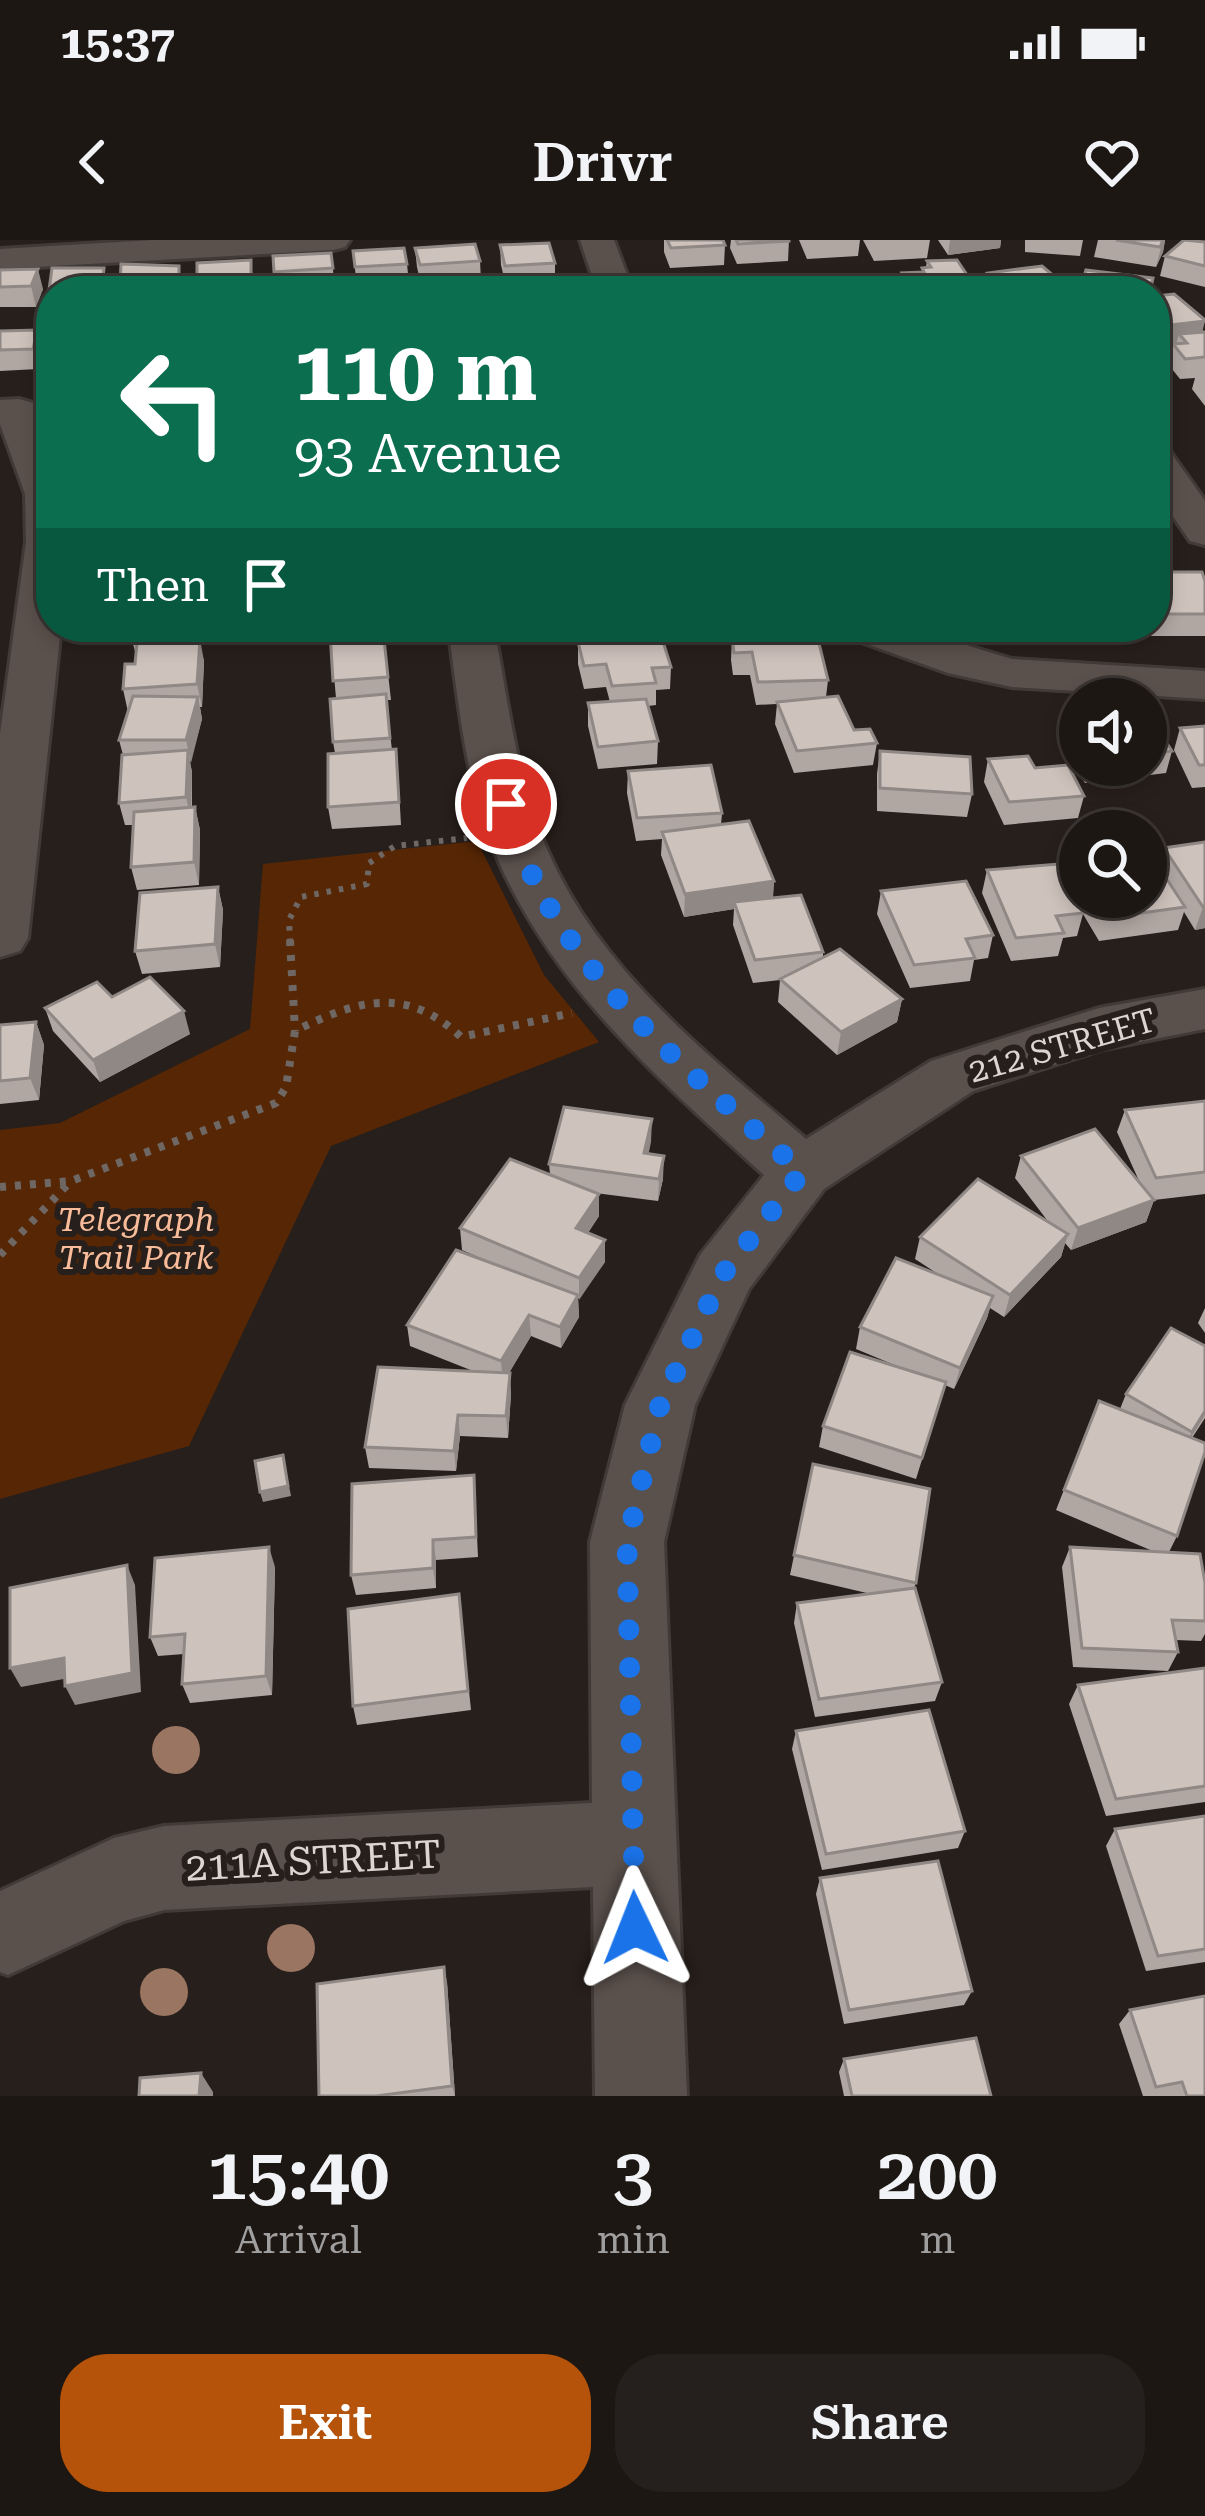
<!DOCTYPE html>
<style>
body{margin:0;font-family:"Roboto Serif",serif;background:#25201d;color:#f1f3f6;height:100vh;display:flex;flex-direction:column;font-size:45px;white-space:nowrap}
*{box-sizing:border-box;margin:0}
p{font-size:39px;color:#a09fa0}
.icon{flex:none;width:66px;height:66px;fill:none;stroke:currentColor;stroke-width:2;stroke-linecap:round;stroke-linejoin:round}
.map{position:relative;height:1856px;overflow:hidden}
.sheet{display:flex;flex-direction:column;background:#1d1714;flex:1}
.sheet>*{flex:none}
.top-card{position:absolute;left:36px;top:36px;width:1134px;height:366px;border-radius:48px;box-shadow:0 6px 18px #0003,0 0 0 3px #3b3634;background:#0b6e4f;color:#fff;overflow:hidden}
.buttons{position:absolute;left:1059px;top:438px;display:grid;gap:24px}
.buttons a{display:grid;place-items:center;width:108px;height:108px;border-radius:50%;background:#1d1714;box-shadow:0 6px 18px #0003,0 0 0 3px #3b3634;font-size:60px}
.pin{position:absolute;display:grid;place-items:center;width:102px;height:102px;color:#fff;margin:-51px;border:6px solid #fff;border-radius:50%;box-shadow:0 3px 12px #0007}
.me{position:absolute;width:132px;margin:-66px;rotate:358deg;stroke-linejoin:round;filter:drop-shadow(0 0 9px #0008)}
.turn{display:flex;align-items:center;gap:42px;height:252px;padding:0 60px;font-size:54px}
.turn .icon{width:156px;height:156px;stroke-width:2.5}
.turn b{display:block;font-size:84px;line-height:102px}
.then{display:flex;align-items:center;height:114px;padding:0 60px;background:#0003;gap:24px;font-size:45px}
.eta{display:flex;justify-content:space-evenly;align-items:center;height:204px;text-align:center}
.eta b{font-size:72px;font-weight:600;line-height:84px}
.action{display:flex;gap:24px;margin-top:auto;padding:24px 60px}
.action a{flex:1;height:138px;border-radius:48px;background:#b45309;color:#fff;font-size:48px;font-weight:600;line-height:138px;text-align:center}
.action a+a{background:#25201d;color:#f1f3f6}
.status{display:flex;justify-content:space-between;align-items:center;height:84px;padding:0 60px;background:#1d1714;direction:ltr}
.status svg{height:33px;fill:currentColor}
header{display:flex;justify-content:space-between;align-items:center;height:156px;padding:0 60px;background:#1d1714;font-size:54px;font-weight:600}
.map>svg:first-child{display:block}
</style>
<div class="status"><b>15:37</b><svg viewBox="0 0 49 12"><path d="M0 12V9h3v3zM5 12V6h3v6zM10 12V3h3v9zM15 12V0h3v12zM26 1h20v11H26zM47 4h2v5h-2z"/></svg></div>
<header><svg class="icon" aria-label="back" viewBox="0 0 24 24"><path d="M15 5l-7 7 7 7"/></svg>Drivr<svg class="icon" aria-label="heart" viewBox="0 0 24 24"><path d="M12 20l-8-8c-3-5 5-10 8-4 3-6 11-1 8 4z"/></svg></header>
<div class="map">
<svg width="1205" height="1856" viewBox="0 0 1205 1856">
<rect width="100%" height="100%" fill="#271f1b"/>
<path fill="#572705" d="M477,601l67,134 55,67 -268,104 -142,300 -189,53v-369l60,-7 190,-94 13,-165z"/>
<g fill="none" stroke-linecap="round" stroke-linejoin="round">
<g stroke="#413a37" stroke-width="6">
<g id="minor">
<path d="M153,0h197l-5,7 -12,3 -333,19v-20z"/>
<path d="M580,0h34l19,51h-36z"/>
<path d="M19,159l14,4c31,45 18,167 18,224h10l-33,311 -8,13 -20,6v-223l26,-192 -1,-48 -25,-70v-24z"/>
<path d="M1155,207l14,3 36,51v44l-15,-4 -35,-51z"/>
<path d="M448,387h46c13,68 21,140 46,205 49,130 163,219 266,307l125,-78 168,-53 106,-19v40l-101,20 -131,42 -149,98 -75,100 -54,116 -31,137 23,554h-92l-2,-209 -429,23 -40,11 -116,54 -8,-3v-81l114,-53 50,-12 428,-23 -2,-261 35,-137 75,-150 64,-80c-109,-99 -223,-198 -276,-340 -24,-66 -30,-139 -40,-208z"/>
<path d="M840,387h67l105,32 193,12v28l-193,-12 -64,-14 -101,-36z"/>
</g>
</g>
<path stroke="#6e6763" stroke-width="6" stroke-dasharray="4.5 8" stroke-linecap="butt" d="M290,703l-1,-23 12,-23 66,-13 2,-21 26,-17 72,-8"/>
<g stroke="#6e6763" stroke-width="8" stroke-dasharray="6 9" stroke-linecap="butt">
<path d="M290,700l5,91"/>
<path d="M0,947l71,-6 205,-78 10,-16 9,-56c62,-31 111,-46 166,6l111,-24"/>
<path d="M0,1015l70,-73"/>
</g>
<use href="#minor" fill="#5b514c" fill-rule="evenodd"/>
</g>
<g fill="#9a7561">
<circle cx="176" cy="1510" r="24"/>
<circle cx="291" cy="1708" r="24"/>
<circle cx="164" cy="1752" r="24"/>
</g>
<g fill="#b1a7a2">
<path d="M664,0h59l2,5 -1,20 -54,3 -6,-16z"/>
<path d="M731,0h58l-1,21 -51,3 -7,-16z"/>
<path d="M799,0h61l-2,16 -51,3z"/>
<path d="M863,0h67l-3,18 -53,3z"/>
<path d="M938,0h63l-1,8 -52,7z"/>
<path d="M1025,0h58l-3,16 -55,-4z"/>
<path d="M1098,0h67l-2,12 -7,15 -62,-10z"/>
<path d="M1205,2v45l-45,-11 5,-20z"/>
<path d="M500,5l55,18v20l-49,3 -5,-21z"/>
<path d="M415,8l65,13 1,19 -60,5 -4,-18z"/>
<path d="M353,11l54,13 2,20 -52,3z"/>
<path d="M331,13l4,35 -59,3 -3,-35z"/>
<path d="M251,20l3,31h-55l-2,-11z"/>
<path d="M927,21l51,30h-78l2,-18 20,-1v-4l4,-1z"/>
<path d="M179,26l4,25h-62l-1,-6z"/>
<path d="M104,28l4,23h-57v9l-2,-10z"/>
<path d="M0,30l43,19 -7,18h-36z"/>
<path d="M1086,30l64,21h-70z"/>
<path d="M988,33l74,10 -2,8h-75z"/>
<path d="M1155,56l50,36v74l-13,-17 3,-11 -15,1 -12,-15 5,-19 -16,2 -2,-2z"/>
<path d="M0,91l42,19 -4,19 -38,2z"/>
<path d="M1155,332l50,9v55h-63l-3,-9h16z"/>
<path d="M198,387l-1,12 7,22 -2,46h-2l2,12 -12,44 2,9v35h3l5,23 -1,55 -62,5 -6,-23 3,-42h-9l-6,-22 4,-48 -4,-15 9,-28 -5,-23 12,-25 1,-9 -6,-22z"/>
<path d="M317,387h64v2h2l8,71h-5l6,50 6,22 3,53 -69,4 -4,-22 7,-54 -2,-11 3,-44 -5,-56 -11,1z"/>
<path d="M578,387h83l1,10 9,30 -1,22 -14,1v15l-8,1 10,35 -1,23 -59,5 -10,-43v-23l22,-1 -4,-15 -22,2 -6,-25z"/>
<path d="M1060,387h53l-1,5z"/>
<path d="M732,397l96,43 -2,17 28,33 23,13 -4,22 -79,8 -19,-49 2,-20 -21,1 -6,-30h-17l-2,-15z"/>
<path d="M1146,479l26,32 -6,22 -81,10 -20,-33 6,-22 9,-1v38h66z"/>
<path d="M1205,486v61l-13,1 -18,-38 6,-22z"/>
<path d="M880,511l92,43 -5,23 -90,-6v-37z"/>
<path d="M988,519l96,37 -6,22 -74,7 -20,-43z"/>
<path d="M628,531l94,42 -1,12 53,56 -1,17 50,54v6l79,41 -5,23 -60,33 -59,-53 2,-22 -27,3 -20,-58 1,-16 -50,8 -23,-62 1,-16 -26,2 -9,-48z"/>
<path d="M1205,602v86l-10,2 -11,-18 -6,18 -79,11 -16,-27 -6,22 -14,2 -5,18 -47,5 -29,-68 5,-23 78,5 4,-18 11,-1v41h66l18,-49z"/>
<path d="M218,647l5,23 -3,57 -78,7 -7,-23z"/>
<path d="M881,651l112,44 -5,23 -14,2 -4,21 -60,7 -33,-74z"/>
<path d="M112,757l78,37 -90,48 -47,-51 -8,-23z"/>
<path d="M36,782l8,23 -5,55 -39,4v-79z"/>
<path d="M1205,861v93l-51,6 -8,22 -75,28 -6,-7 -4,14 -57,60 -14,-9 -3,10 -33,71 -9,-4 -29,94 -97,-32 4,-21 81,-57 -48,-20 4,-22 81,-51 -26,-17 5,-22 130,-13 -35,-46 6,-22 119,27 -23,-51 8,-22z"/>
<path d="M652,879l-4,35 15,25 -5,22 -63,-8 4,23 -11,17 17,7v22l-27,37 1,18 -18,31 -30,-12 -22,37 2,21 -3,44 -48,-2 -4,35 -87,-3 -4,-21 108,-76 -63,-25 -3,-21 85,-62 -30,-13 -2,-22 90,-54 -1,-10z"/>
<path d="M1205,1068v25l-7,-10z"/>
<path d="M1205,1106v72l-13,20 -15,98 -8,16 36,31v51l-4,7 -25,-1 2,12 -10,19 -95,-4 -11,-100 8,-20 85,5 -99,-42 43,-109 21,8 6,-15z"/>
<path d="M813,1224l103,119 -2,5 28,94 -7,19 -120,16 -21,-94 3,-20 74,-9 -81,-19z"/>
<path d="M474,1235l4,82 -42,3v28l-80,7 -5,-20z"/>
<path d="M275,1327l-3,128 -82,8 -8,-19 2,-30 -26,2 -8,-19z"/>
<path d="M459,1354l12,116 -114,15 -4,-19z"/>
<path d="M1205,1428v134l-99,14 -37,-112 9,-19z"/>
<path d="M796,1491l169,100 -7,17 -136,22 -30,-121z"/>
<path d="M1205,1576v146l-59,9 -40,-125 9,-17z"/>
<path d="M820,1638l152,113 -8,14 -120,19 -28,-130z"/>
<path d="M447,1742l8,114h-136z"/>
<path d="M1130,1770l75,86h-62l-24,-72z"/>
<path d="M844,1819l147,37h-147l-5,-24z"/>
</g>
<g fill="#908884">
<path d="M950,0h51l-1,8 -52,7z"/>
<path d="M1163,0h2l-2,12 -7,15z"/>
<path d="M104,28l4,20v3h-5l-1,-4z"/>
<path d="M38,29l5,20 -7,18 -5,-21z"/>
<path d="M1062,43l-2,8h-53z"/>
<path d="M1205,81l-5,20 -21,-7 -3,10 -19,3 5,-21z"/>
<path d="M37,90l5,20 -4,19 -5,-20z"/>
<path d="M192,387h6l-2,24z"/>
<path d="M200,399l4,22 -2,46 -5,-23z"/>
<path d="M198,457l4,22 -11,44 -5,-23z"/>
<path d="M188,510l4,22 -1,48 -5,-23z"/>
<path d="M195,567l5,23 -1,55 -5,-23z"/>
<path d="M774,641l-2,23 -38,-2v7l-50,8 1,-23z"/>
<path d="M218,647l5,23 -3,57 -5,-23z"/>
<path d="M1203,667h2v21l-10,2z"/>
<path d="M902,759l-5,23 -60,33 4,-23z"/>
<path d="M184,771l6,23 -90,48 -7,-22z"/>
<path d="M36,782l8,23 -5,55 -9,-22z"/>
<path d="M652,879l-1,23 -7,34v-23z"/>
<path d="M664,916l-1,23 -5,22 1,-22z"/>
<path d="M599,954v22l-23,34v-22z"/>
<path d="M1154,960l-8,22 -75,28 7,-22z"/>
<path d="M1068,994l-7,23 -57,60 6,-22z"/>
<path d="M605,1000v22l-26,38v-22z"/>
<path d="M578,1055l1,22 -18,31 -1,-21z"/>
<path d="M993,1056l-6,22 -33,71 6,-21z"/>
<path d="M529,1075l2,21 -28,47 -2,-22z"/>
<path d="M510,1133l1,21 -3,44 -2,-22z"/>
<path d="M1205,1171v4l-23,37 10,-20z"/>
<path d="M458,1175l2,21 -4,35 -2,-20z"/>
<path d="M283,1215l8,41 -28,6 -3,-10z"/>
<path d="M433,1300l3,20v28l-3,-20z"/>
<path d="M269,1307l6,20 -3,128 -6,-19z"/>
<path d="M127,1325l8,20 6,107 -66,13 -10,-19z"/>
<path d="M64,1418l10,19 -53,10 -11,-19z"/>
<path d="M444,1727l3,15 8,114 -3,-10z"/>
<path d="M201,1833l12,19v4h-14z"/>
</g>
<g fill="#cec2bc" stroke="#908884" stroke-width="3">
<path d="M667,0h56l2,5 -54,3z"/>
<path d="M736,0h53v1l-51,3z"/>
<path d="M1116,0h47l-3,7z"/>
<path d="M1184,0l21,2v24l-40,-10z"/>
<path d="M549,3l6,20 -50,3 -5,-21z"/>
<path d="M475,4l5,17 -60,4 -5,-17z"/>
<path d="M404,8l3,16 -52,3 -2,-16z"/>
<path d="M331,13l2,15 -59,4 -1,-16z"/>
<path d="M251,20v17l-54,3v-17z"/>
<path d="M957,20l21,31h-37l-3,-5 -27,2 -9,-15 22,-1 -2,-4 9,-1 -4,-6z"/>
<path d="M121,24l58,2v15l-59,4z"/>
<path d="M1042,26l20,17 -55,8 -19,-18z"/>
<path d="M52,28h52l-2,19 -53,3z"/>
<path d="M38,29l-7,17 -31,1v-17z"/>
<path d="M1086,30l67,8 -3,13h-33l-36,-5z"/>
<path d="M817,37l8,14h-69l-5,-10z"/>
<path d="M736,41l6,10h-55l-3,-6z"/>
<path d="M894,42l5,9h-58l-3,-5z"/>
<path d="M1174,54l31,26v1l-43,5 -7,-6v-8l5,-1 -5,-1v-14z"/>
<path d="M37,90l-4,19 -33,1v-19z"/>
<path d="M1205,92v25l-20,2 -12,-15 14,-1 -8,-9z"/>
<path d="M1155,332h47l3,9v33h-50z"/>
<path d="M131,387h61v2l-62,4z"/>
<path d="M580,387h81l1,2 -80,6z"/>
<path d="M383,389l5,48 -55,4 -3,-48z"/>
<path d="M661,395l10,32 -19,1 4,15 -44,3 -6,-22 -22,2 -6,-24z"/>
<path d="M817,395l11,45 -70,2 -6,-30 -18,1 -2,-16z"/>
<path d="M200,399l-3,45 -74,5 2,-25h10l2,-21z"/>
<path d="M386,454l4,44 -57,4 -3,-43z"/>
<path d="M133,456l65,1 -12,43h-67z"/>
<path d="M838,456l16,34 16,-1 7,14 -80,8 -20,-49z"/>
<path d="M646,459l12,42 -60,6 -10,-44z"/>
<path d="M1146,479h5l21,32 -26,3z"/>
<path d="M1205,486v39h-6l-19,-37z"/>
<path d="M1080,487v16l-9,-15z"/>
<path d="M396,509l3,53 -71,5v-53z"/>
<path d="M188,510l-2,47 -67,6 3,-48z"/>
<path d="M880,511l90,6 2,37 -92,-6z"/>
<path d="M1028,516l7,12 33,-3 16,31 -75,6 -21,-43z"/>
<path d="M711,525l11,48 -85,5 -9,-47z"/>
<path d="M195,567l-1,55 -63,5 3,-55z"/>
<path d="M749,581l25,60 -89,13 -23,-62z"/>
<path d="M1205,602v65h-2l-39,-59z"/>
<path d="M1146,607l39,60 -80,11 -12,-21h53z"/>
<path d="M1080,616v19l-11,-18z"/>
<path d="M1059,624l24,49 -27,3 8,17 -48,5 -29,-68z"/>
<path d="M966,641l27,54 -27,4 9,19 -61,7 -33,-74z"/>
<path d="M218,647l-3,57 -80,7 5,-58z"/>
<path d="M801,655l22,57 -68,8 -21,-58z"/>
<path d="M840,709l62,50 -61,33 -61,-53z"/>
<path d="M150,737l34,34 -91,49 -48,-52 52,-26 15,15z"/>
<path d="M36,782l-6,56 -30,3v-56z"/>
<path d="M1205,861v71l-49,6 -31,-68z"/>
<path d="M564,867l88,12 -8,34 20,3 -5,23 -110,-15z"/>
<path d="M1095,889l59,71 -76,28 -57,-72z"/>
<path d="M510,919l89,35 -23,34 29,12 -26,38 -119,-50z"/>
<path d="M978,939l90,55 -58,61 -90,-58z"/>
<path d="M456,1010l122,45 -18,32 -31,-12 -28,46 -94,-36z"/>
<path d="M896,1018l97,38 -33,72 -100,-41z"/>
<path d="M1171,1088l34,18v65l-13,21 -66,-38z"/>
<path d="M850,1112l96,30 -24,76 -99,-32z"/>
<path d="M378,1127l132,6 -4,43 -48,-1 -4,36 -89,-4z"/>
<path d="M1099,1161l106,42v9l-28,84 -113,-46z"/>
<path d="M283,1215l5,31 -28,6 -5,-31z"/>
<path d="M813,1224l117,25 -14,94 -122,-28z"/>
<path d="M474,1235l2,62 -43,3v28l-82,7 1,-91z"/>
<path d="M269,1307l-3,129 -84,8 3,-50 -35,3 5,-79z"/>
<path d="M1070,1307l130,7 5,29v38l-33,-1 6,32 -96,-4z"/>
<path d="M127,1325l5,108 -67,13 -1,-28 -54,10v-80z"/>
<path d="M915,1348l27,94 -123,17 -22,-96z"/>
<path d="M459,1354l9,97 -115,15 -5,-97z"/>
<path d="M1205,1428v118l-89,13 -38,-114z"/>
<path d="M929,1470l36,121 -139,23 -30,-123z"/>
<path d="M1205,1576v133l-47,7 -43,-127z"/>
<path d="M938,1621l34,130 -123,19 -29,-132z"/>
<path d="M444,1727l8,119 -76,10h-57l-2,-112z"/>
<path d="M1205,1756v100h-18l-5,-14 -26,5 -26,-77z"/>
<path d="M976,1798l15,58h-139l-8,-37z"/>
<path d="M201,1833l-2,23h-60l1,-18z"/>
</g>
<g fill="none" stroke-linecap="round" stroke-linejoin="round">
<path stroke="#1a73e8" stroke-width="21" stroke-dasharray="0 37.8" d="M506,564c41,158 180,263 296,368l-79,102 -63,131 -33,137 8,386"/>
</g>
<g text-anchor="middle" stroke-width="12" stroke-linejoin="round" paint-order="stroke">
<g font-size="33" fill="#dcd6d3" stroke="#271f1b">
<text transform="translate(1062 805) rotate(-16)" y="12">212 STREET</text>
</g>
<g font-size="33" font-style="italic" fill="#f9bc9a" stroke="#271f1b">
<text x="136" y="991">Telegraph<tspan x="136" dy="38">Trail Park</tspan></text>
</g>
<g font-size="39" fill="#dcd6d3" stroke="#271f1b">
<text transform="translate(313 1620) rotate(-3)" y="14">211A STREET</text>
</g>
</g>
</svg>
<div class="buttons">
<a><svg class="icon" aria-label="sound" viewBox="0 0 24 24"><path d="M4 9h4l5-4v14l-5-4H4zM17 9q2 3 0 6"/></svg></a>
<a><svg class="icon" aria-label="search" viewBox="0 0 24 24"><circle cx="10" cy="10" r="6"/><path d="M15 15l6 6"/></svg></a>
</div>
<div class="pin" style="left:506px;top:564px;background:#d93025"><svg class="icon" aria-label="arrive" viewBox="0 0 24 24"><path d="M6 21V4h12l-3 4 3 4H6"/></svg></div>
<svg class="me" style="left:635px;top:1688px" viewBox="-20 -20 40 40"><path d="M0-17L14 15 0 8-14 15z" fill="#1a73e8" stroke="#fff" stroke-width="4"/></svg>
<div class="top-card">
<div class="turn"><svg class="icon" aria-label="left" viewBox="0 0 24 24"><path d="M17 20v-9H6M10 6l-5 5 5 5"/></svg><div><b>110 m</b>93 Avenue</div></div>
<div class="then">Then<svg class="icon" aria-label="arrive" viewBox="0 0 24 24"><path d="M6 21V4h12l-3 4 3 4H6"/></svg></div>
</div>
</div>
<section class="sheet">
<div class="eta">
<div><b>15:40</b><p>Arrival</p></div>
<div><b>3</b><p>min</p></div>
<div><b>200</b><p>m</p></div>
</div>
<div class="action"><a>Exit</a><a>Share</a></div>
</section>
